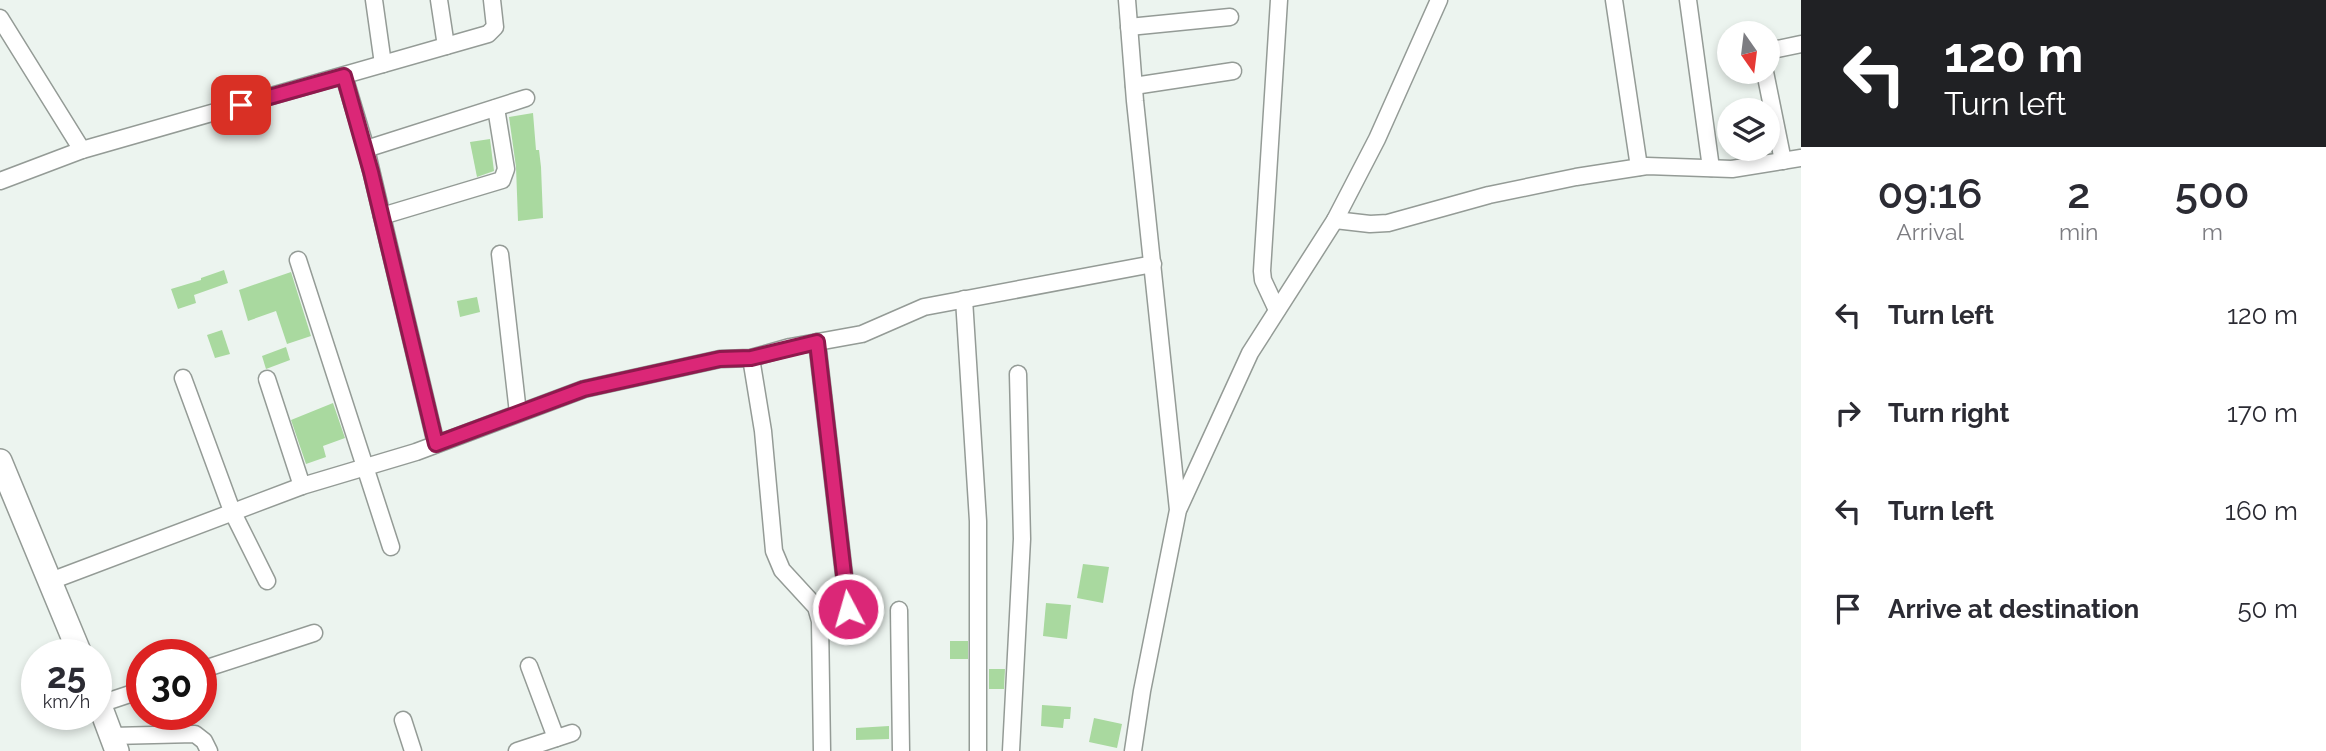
<!DOCTYPE html>
<style>
body{margin:0;font-family:Raleway,sans-serif;background:#f2f2f3;color:#2b2b33;height:100vh;display:flex;flex-direction:column;font-size:26px;white-space:nowrap}
*{box-sizing:border-box;margin:0}
p{font-size:23px;color:#7c7c81}
.icon{flex:none;width:38px;height:38px;fill:none;stroke:currentColor;stroke-width:2;stroke-linecap:round;stroke-linejoin:round}
.map{position:relative;flex:1;overflow:hidden}
.side{display:flex;flex-direction:column;background:#fff;width:525px}
.side>*{flex:none}
.banner{background:#202124;color:#fff;overflow:hidden}
.needle{width:46px;rotate:166deg}
.controls{position:absolute;left:1717px;top:21px;display:grid;gap:14px}
.controls a{display:grid;place-items:center;width:63px;height:63px;border-radius:50%;background:#fff;box-shadow:0 4px 10px #0003;font-size:35px}
.speed{position:absolute;left:21px;top:639px;display:flex;gap:14px;font-size:35px;font-weight:700;text-align:center}
.speed>*{display:grid;place-content:center;width:91px;height:91px;border-radius:50%;background:#fff;box-shadow:0 4px 10px #0003;line-height:1}
.speed small{font-size:18px;font-weight:400}
.speed .limit{border:10px solid #d22;background:#fff;color:#111}
.pin{position:absolute;display:grid;place-items:center;width:60px;height:60px;color:#fff;margin:-30px;border-radius:14px;box-shadow:0 4px 10px #0006}
.me{position:absolute;width:77px;margin:-38px;rotate:354deg;stroke-linejoin:round;filter:drop-shadow(0 0 5px #0008)}
.turn{display:flex;align-items:center;gap:24px;height:147px;padding:0 28px;font-size:32px}
.turn .icon{width:91px;height:91px;stroke-width:2.5}
.turn b{display:block;font-size:49px;line-height:60px}
.eta{display:flex;justify-content:space-evenly;align-items:center;height:119px;text-align:center}
.eta b{font-size:42px;font-weight:600;line-height:49px}
ul{padding:0;list-style:none}
li{display:flex;align-items:center;gap:21px;height:98px;padding:0 28px}
li div{flex:1}
li b{display:block;font-size:26px}
li em{font-style:normal}
main{display:flex;flex:1;min-height:0}
.map>svg:first-child{display:block}
</style>
<main>
<div class="map">
<svg width="1801" height="751" viewBox="0 0 1801 751">
<rect width="100%" height="100%" fill="#ecf4ef"/>
<g fill="#a9d99f">
<path d="M533,113l3,37h3l2,17 2,51 -25,3 -2,-54 -7,-50z"/>
<path d="M490,139l4,32 -17,6 -7,-35z"/>
<path d="M224,270l4,13 -34,12 2,8 -18,6 -7,-20 30,-9v-2z"/>
<path d="M291,272l20,64 -24,8 -11,-33 -28,10 -9,-31z"/>
<path d="M477,297l3,15 -20,5 -3,-16z"/>
<path d="M222,330l8,24 -15,4 -8,-23z"/>
<path d="M286,347l4,13 -24,9 -4,-13z"/>
<path d="M333,403l12,35 -22,8 3,11 -20,7 -15,-44z"/>
<path d="M1083,564l26,3 -6,36 -26,-5z"/>
<path d="M1046,603l25,2 -4,34 -24,-3z"/>
<rect x="950" y="641" width="18" height="18"/>
<path d="M989,669h16l-1,20h-15z"/>
<path d="M1042,705l29,2 -1,12h-6l-1,9 -22,-2z"/>
<path d="M1094,718l28,6 -5,24 -28,-6z"/>
<path d="M889,726v13l-33,1v-12z"/>
</g>
<g fill="none" stroke-linecap="round" stroke-linejoin="round">
<g stroke="#949b96" stroke-width="19">
<g id="minor">
<path d="M374,0l9,64"/>
<path d="M439,0l7,46"/>
<path d="M1127,0l8,101 43,409 -36,181 -9,60"/>
<path d="M1614,0l25,167"/>
<path d="M1688,0l23,168"/>
<path d="M0,18l82,132"/>
<path d="M1129,27l101,-10"/>
<path d="M1768,51l33,-7"/>
<path d="M1765,72l18,89"/>
<path d="M344,76l22,73 70,295"/>
<path d="M1134,86l99,-15"/>
<path d="M366,149l160,-51"/>
<path d="M0,181l82,-31 406,-116 7,-7 -3,-27"/>
<path d="M382,216l120,-36 4,-11 -10,-61"/>
<path d="M1335,220l35,4 18,-1 101,-28 87,-18 71,-11 85,3 69,-11"/>
<path d="M500,254l18,159"/>
<path d="M298,260l93,287"/>
<path d="M964,299l14,222v230"/>
<path d="M1277,310l-14,-30 -1,-9 17,-271"/>
<path d="M817,342l31,267"/>
<path d="M751,358l12,73 11,120 8,19 34,37 4,14 2,130"/>
<path d="M183,378l49,133 35,70"/>
<path d="M267,379l35,107"/>
<path d="M1179,508l71,-155 85,-133 42,-81 62,-139"/>
<path d="M48,582l254,-96 114,-34 168,-63 136,-30 31,-1 39,-11 72,-13 62,-27 229,-43"/>
<path d="M899,610l2,141"/>
<path d="M529,666l27,72"/>
<path d="M201,670l113,-37"/>
<path d="M100,704l42,-14"/>
<path d="M403,720l10,31"/>
<path d="M112,736l83,-2 9,7 5,10"/>
<path d="M517,751l55,-18"/>
<path d="M1011,751l11,-212 -4,-165"/>
</g>
</g>
<g stroke="#949b96" stroke-width="26">
<g id="highway">
<path d="M0,461l80,193"/>
<path d="M96,695l21,56"/>
</g>
</g>
<use href="#minor" stroke="#fff" stroke-width="16"/>
<use href="#highway" stroke="#fff" stroke-width="23"/>
</g>
<g fill="none" stroke-linecap="round" stroke-linejoin="round">
<g stroke="#8e194d" stroke-width="18">
<path id="route" d="M241,105l103,-29 27,96 65,272 148,-55 136,-30 31,-1 66,-16 31,267"/>
</g>
<use href="#route" stroke="#db2777" stroke-width="12"/>
</g>
</svg>
<div class="controls">
<a><svg class="needle" viewBox="-14 -14 28 28"><path d="M0-13l5 13h-10z" fill="#e53935"/><path d="M0 13l5-13h-10z" fill="#7c7c81"/></svg></a>
<a><svg class="icon" aria-label="layers" viewBox="0 0 24 24"><path d="M12 4l9 5-9 5-9-5zM3 14l9 5 9-5"/></svg></a>
</div>
<div class="speed"><div>25<small>km/h</small></div><div class="limit">30</div></div>
<div class="pin" style="left:241px;top:105px;background:#d93025"><svg class="icon" aria-label="arrive" viewBox="0 0 24 24"><path d="M6 21V4h12l-3 4 3 4H6"/></svg></div>
<svg class="me" style="left:848px;top:609px" viewBox="-20 -20 40 40"><circle r="17" fill="#db2777" stroke="#fff" stroke-width="3"/><path d="M0-11L8 9 0 5-8 9z" fill="#fff"/></svg>
</div>
<section class="side">
<div class="banner">
<div class="turn"><svg class="icon" aria-label="left" viewBox="0 0 24 24"><path d="M17 20v-9H6M10 6l-5 5 5 5"/></svg><div><b>120 m</b>Turn left</div></div>
</div>
<div class="eta">
<div><b>09:16</b><p>Arrival</p></div>
<div><b>2</b><p>min</p></div>
<div><b>500</b><p>m</p></div>
</div>
<ul>
<li><svg class="icon" aria-label="left" viewBox="0 0 24 24"><path d="M17 20v-9H6M10 6l-5 5 5 5"/></svg><div><b>Turn left</b></div><em>120 m</em></li>
<li><svg class="icon" aria-label="right" viewBox="0 0 24 24"><path d="M7 20v-9h11M14 6l5 5-5 5"/></svg><div><b>Turn right</b></div><em>170 m</em></li>
<li><svg class="icon" aria-label="left" viewBox="0 0 24 24"><path d="M17 20v-9H6M10 6l-5 5 5 5"/></svg><div><b>Turn left</b></div><em>160 m</em></li>
<li><svg class="icon" aria-label="arrive" viewBox="0 0 24 24"><path d="M6 21V4h12l-3 4 3 4H6"/></svg><div><b>Arrive at destination</b></div><em>50 m</em></li>
</ul>
</section>
</main>
